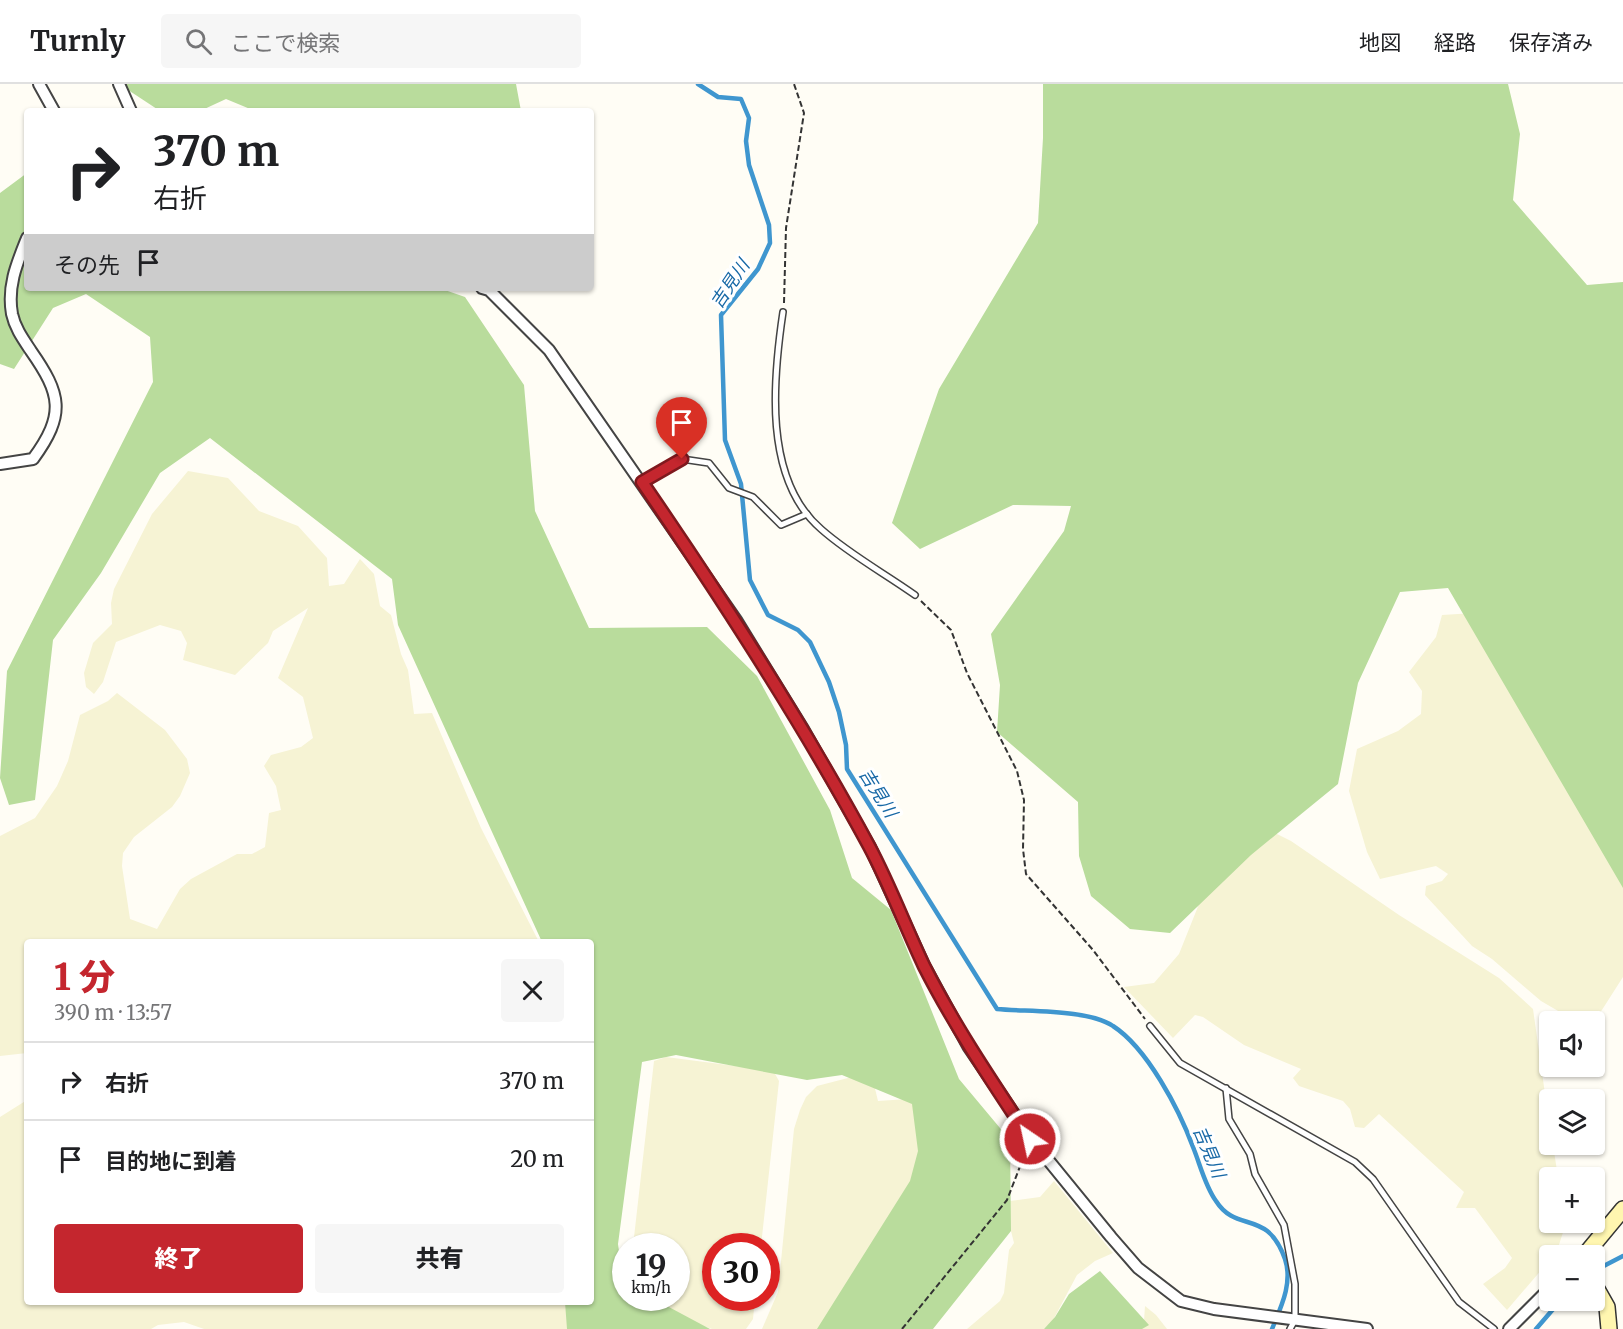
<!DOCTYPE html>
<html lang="ja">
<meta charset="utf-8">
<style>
body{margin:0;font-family:Merriweather,"Noto Sans JP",serif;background:#f6f6f6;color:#202124;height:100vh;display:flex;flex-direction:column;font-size:22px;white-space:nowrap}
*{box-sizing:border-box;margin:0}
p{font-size:20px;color:#757577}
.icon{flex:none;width:33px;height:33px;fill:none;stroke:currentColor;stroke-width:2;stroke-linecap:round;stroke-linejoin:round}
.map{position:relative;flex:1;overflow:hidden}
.details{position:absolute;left:24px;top:855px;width:570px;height:366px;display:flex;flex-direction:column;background:#fff;border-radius:6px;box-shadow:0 2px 4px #0004}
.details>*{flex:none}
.hud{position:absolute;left:24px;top:24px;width:570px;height:183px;border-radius:6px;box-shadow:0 2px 4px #0004;background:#fff;color:#202124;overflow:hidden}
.fabs{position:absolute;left:1539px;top:927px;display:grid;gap:12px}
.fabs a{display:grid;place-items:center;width:66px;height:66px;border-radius:6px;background:#fff;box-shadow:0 2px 4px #0004;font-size:30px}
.speed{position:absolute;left:612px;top:1149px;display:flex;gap:12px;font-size:30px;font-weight:700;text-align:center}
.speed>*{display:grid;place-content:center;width:78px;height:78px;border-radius:50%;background:#fff;box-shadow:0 2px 4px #0004;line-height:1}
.speed small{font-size:15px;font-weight:400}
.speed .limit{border:9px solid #d22;background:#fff;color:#111}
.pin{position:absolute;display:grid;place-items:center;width:51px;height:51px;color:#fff;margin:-62px -26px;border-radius:50% 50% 50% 0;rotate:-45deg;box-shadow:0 0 6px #0007}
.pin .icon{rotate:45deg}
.me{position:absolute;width:66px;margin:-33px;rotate:326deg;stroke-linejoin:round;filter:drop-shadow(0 0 4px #0008)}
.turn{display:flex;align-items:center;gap:21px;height:126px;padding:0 30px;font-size:27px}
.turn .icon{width:78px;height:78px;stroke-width:2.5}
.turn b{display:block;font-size:42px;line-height:51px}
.then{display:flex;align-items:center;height:57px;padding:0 30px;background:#0003;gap:12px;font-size:22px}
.round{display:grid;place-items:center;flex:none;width:63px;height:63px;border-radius:6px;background:#f6f6f6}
.headline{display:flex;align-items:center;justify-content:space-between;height:102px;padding:0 30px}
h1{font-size:36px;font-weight:800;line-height:45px;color:#c4262e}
.action{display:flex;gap:12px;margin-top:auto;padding:12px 30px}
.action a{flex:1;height:69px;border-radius:6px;background:#c4262e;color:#fff;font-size:24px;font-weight:800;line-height:69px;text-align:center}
.action a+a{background:#f6f6f6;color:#202124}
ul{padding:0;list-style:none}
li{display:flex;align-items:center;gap:18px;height:78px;padding:0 30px;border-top:2px solid #e0e0e0}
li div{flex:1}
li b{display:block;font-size:22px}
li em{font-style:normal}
header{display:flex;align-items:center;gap:36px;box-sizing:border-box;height:84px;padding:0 30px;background:#fff;border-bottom:2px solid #e0e0e0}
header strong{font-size:28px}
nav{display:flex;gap:33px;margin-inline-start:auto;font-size:21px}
.search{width:420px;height:54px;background:#f6f6f6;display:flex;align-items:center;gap:15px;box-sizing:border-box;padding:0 21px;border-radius:6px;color:#757577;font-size:22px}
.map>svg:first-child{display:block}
</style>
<header>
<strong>Turnly</strong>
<div class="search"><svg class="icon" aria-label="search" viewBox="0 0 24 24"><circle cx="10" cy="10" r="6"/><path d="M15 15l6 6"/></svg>ここで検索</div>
<nav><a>地図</a><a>経路</a><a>保存済み</a></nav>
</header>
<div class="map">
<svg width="1623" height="1245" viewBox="0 0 1623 1245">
<rect width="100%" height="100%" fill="#fffdf5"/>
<g fill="#f6f3d4">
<path d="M188,387l40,7 31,33 39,15 29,32 2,28 15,-2 16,-25 14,15 6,32 11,9 10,39 7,16 6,44 18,-1 49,115 58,114h-512v111l-27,3v-220l35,-18 22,-32 11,-25 12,-46 28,-14 9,-8 48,37 22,29 3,14 -10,23 -8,11 -38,30 -11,16 -1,13 8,53 27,10 23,-40 11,-10 46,-25h15l13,-7 4,-34 12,-3 -5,-24 -12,-20 7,-11 30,-8 12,-9 -10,-41 -25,-19 30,-70 -35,23 -5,12 -33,32 -52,-15 4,-17 -6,-12 -21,-6 -44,17 -13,40 -9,12 -8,-7 -2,-14 9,-30 19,-19 -1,-21 3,-14 38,-75z"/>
<path d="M1474,529l149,242v122l-23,36 -12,8 -23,-6 -24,-14 -49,-42 -20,-13 -47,-51 1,-9 16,-5 6,-7 -12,-8 -56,13 -13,-27 -18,-61 8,-42 41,-18 23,-17 1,-23 -13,-19 27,-35 6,-22z"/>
<path d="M1271,747l20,10 108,74 100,63 34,31 16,113 1,22 3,1 5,32 -8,1v44l16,1 -9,28 -3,4 -4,1 -1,5 -42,49 -24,-26 22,-16 7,-10 -37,-50h-19l8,-16 -85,-78 -15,14 -9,-1 -5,-18 -7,-8 -44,-15 -6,-8 8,-9 -57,-24 -41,-28 -8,-2 -22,23 -49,-51 30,-4 25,-29 28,-70z"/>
<path d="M666,973l93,12 15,3 5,9 -18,165h-45v52h39l-2,21 -7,10h-34l-60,-19 -13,-12h37v-52h-43l21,-185z"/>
<path d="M871,988l7,29 30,-2 13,12 -3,21v40l-96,157h-60l16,-37 16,-163 6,-19 6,-13 11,-11z"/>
<path d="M27,1016v202h543l6,27h-372l-20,-7 -26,3 -7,4h-151v-212z"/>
<path d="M1054,1097l59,72 -18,8 -18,14 -25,47 -8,7h-77l33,-28 4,-8 5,-43 5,-7 -6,-24 2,-18 30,-4z"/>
<path d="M1145,1222l11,9 11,14h-34l11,-8z"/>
</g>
<g fill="#b9dc9c">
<path d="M119,0h397l5,27h-266l-29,-12 -26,12h-40z"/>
<path d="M1043,0h465l12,50 -7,66 74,85 36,-3v606l-175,-300 -48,4 -42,91 -20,101 -87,71 -81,78 -40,-4 -39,-33 -12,-40 -1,-54 -81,-70 3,-47 -9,-51 73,-103 7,-25 -58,-1 -93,44 -28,-26 47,-134 99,-166 5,-85z"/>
<path d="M27,89v115h412l26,9 59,88 11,126 54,117 118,-1 50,49 73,134 22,68 39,32 68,169 51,61 1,91 -78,98h-116l93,-148 8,-30 -6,-47 -70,-29 -35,5 -131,-25 -34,7 -24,182 5,36 2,2 1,16h26l58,31h-143l-2,-27h26v-360h-49l-144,-317 -6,-46 -182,-141 -50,35 -59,100 -48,67 -18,160 -26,5 -9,-27 7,-107 146,-289 -3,-45 -64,-43 -33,14 -39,61 -14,-5v-171z"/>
<path d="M1100,1187l49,54 -7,4h-98l11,-12 14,-23z"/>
</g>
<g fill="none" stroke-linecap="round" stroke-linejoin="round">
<g stroke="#3f96cf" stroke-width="4.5">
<path d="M698,0l20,13 23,2 8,19 -3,23 3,24 20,60 1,18 -12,26 -37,46 4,125 16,44 9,96 18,35 30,15 12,12 19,40 10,30 7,33 1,24 150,240c31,3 91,0 116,17 34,22 66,83 80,121 7,17 12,39 23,54 21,33 51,7 69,58 8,24 -4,48 -13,70"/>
<path d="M1594,1187l29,-15"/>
<path d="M1536,1245l25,-29"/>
</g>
<g stroke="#444" stroke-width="8">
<g id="lane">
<path d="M783,228c-10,67 -20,167 38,217 28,25 63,44 94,66"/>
<path d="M641,397l41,-22 27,4 20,25 24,9 28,28 26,-11"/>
<path d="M1150,942l30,37 175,99 18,17 86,123 35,27"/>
<path d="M1226,1004l3,31 21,35 5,20 29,51 11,59v36l-5,9"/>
</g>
</g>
<g stroke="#444" stroke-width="14">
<g id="street">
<path d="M39,0l15,27"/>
<path d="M119,0l12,27"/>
<path d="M482,204l7,2 60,60 187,270 67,109 67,118 54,118 44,81 63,93 80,98 27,31 43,33 33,8 153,20"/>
<path d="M0,380l33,-5c33,-45 28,-65 -2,-108 -8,-12 -16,-23 -19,-37 -5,-28 5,-51 15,-76"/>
<path d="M1509,1245l41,-41"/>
</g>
</g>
<g stroke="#333" stroke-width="18">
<g id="secondary">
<path d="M1584,1172l39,-47"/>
<path d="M1594,1200l13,23 2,22"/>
</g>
</g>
<g stroke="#333" stroke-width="2" stroke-dasharray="6 3" stroke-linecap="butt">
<path d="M784,219l2,-75 18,-115 -10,-29"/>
<path d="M921,517l30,29 16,43 50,98 7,29 -1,49 3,25 67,76 52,69"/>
<path d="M902,1245l105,-129 19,-49"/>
</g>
<use href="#lane" stroke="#fff" stroke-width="5"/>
<use href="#street" stroke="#fff" stroke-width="10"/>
<use href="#secondary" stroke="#fff6b0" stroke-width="15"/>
</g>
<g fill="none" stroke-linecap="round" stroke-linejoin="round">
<g stroke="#7f191e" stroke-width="15">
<path id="route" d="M682,375l-40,23c81,118 159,238 227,364 21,39 36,80 55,120 31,61 69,117 106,173"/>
</g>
<use href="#route" stroke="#c4262e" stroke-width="10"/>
</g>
<g text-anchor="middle" stroke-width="6" stroke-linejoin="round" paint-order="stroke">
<g font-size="18" font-style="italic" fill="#1768a6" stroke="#fff">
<text transform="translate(730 200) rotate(-56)" y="6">吉見川</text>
<text transform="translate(878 709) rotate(58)" y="6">吉見川</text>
<text transform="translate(1209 1068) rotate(67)" y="6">吉見川</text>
</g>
</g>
</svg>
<div class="fabs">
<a><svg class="icon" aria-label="sound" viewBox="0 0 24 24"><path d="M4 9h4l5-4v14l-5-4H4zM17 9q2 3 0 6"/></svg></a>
<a><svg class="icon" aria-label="layers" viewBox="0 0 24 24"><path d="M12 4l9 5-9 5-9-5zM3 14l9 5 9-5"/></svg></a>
<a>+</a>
<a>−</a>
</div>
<div class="speed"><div>19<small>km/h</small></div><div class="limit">30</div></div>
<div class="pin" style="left:682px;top:375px;background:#d93025"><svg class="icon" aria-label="arrive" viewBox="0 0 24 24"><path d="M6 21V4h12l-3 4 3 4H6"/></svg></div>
<svg class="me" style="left:1030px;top:1055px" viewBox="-20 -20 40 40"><circle r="17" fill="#c4262e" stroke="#fff" stroke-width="3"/><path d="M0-11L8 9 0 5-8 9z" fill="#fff"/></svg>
<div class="hud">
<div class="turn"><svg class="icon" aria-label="right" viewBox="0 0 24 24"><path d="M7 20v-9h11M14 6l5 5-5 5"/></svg><div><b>370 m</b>右折</div></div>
<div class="then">その先<svg class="icon" aria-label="arrive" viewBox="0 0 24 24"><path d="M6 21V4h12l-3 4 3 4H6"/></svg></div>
</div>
<section class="details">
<div class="headline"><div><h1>1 分</h1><p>390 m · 13:57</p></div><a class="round"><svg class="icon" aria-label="close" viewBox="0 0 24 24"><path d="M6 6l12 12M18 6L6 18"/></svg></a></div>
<ul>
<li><svg class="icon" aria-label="right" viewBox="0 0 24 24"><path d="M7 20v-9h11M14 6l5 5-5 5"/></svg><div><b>右折</b></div><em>370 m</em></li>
<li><svg class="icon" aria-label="arrive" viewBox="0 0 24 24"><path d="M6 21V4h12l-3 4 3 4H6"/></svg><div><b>目的地に到着</b></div><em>20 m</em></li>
</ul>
<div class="action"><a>終了</a><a>共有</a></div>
</section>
</div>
